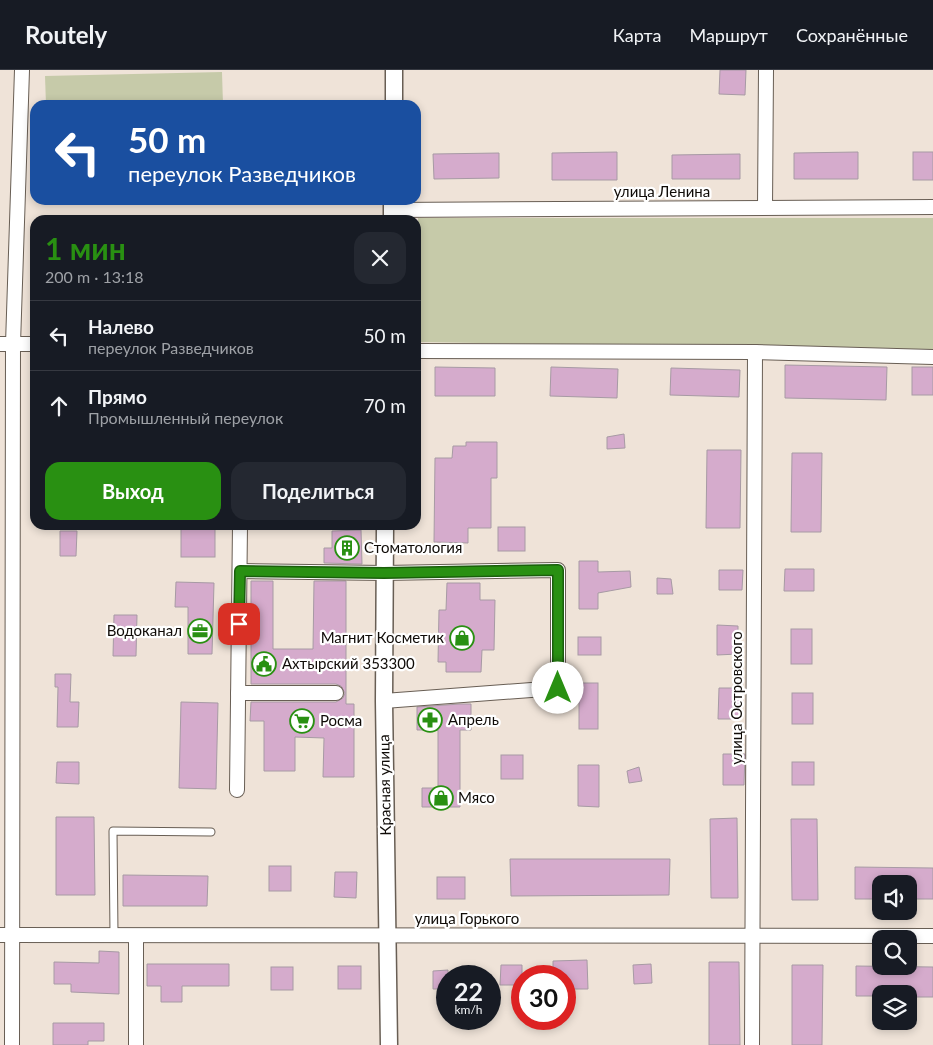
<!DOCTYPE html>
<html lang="ru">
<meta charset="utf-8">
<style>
body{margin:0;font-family:Lato,sans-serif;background:#242831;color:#f1f3f6;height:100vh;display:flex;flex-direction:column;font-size:19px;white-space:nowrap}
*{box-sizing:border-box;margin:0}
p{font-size:16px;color:#9ea1a6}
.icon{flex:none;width:28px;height:28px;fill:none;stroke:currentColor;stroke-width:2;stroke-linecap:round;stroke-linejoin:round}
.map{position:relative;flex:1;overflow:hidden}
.details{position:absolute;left:30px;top:145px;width:391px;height:315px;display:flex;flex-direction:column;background:#171b24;border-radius:15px;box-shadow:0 2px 8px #0003}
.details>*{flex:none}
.top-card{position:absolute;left:30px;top:30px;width:391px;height:105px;border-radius:15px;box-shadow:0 2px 8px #0003;background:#1a4fa0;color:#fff;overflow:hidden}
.tools{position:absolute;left:872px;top:805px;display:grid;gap:10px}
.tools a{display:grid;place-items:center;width:45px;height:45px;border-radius:10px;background:#171b24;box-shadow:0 2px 8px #0003;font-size:25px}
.speed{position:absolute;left:436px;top:895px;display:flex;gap:10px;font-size:25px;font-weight:700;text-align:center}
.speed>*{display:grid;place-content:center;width:65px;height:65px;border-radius:50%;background:#171b24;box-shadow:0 2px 8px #0003;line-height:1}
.speed small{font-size:12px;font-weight:400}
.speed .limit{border:8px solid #d22;background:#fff;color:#111}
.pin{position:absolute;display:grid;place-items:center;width:42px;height:42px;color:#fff;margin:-21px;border-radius:10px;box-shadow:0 2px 8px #0006}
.me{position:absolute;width:55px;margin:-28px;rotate:0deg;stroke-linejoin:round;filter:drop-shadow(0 0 4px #0008)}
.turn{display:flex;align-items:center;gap:18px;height:105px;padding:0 15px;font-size:22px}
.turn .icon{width:65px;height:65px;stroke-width:2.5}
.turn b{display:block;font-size:35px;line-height:42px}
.round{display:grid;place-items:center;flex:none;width:52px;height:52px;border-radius:15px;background:#242831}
.head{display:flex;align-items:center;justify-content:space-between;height:85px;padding:0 15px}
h1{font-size:30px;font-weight:700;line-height:38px;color:#299012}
.action{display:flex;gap:10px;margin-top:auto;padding:10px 15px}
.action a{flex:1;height:58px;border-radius:15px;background:#299012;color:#fff;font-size:20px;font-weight:700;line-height:58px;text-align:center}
.action a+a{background:#242831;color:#f1f3f6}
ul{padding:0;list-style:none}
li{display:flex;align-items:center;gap:15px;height:70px;padding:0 15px;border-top:1px solid #363941}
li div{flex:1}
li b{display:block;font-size:19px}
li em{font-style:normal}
header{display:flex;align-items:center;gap:30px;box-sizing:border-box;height:70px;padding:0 25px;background:#171b24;border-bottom:1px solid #363941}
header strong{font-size:24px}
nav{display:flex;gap:28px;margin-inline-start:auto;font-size:18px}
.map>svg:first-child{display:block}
</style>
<header>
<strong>Routely</strong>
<nav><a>Карта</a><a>Маршрут</a><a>Сохранённые</a></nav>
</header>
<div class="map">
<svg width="933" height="975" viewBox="0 0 933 975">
<rect width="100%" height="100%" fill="#efe3d8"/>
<g fill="#c6caa9">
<path d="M222,2l1,33h-177l-1,-29z"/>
<path d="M48,130h170l-170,4z"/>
<path d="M418,148h515v132l-515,-8z"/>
</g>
<g fill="#d5abcc" stroke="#a79aa4">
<path d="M720,0h26l-1,25 -26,-1z"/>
<path d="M617,82v28h-65v-27z"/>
<path d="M858,82v27h-64v-26z"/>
<rect x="913" y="82" width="20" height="28"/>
<path d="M499,83v25l-65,1 -1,-25z"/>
<path d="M740,84v25h-68v-24z"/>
<path d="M785,295l102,2 -1,33 -101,-2z"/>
<path d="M435,297l60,1v28h-60z"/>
<path d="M551,297l67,2 -1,29 -67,-2z"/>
<rect x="912" y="297" width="21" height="28"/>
<path d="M671,298l69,2 -1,27 -69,-2z"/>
<path d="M624,364l1,14 -18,1v-12z"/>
<path d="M466,372h31v36h-6v50h-23v15l-34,-1 1,-84h17l1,-12h13z"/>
<path d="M707,380h34l-1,78h-34z"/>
<path d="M792,383h30l-1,79h-30z"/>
<rect x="181" y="455" width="34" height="32"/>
<rect x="498" y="457" width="27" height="24"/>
<path d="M361,460l1,34 -38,-1v-15h8v-17z"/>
<path d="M60,461h17l-1,25h-16z"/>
<path d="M579,491h19v11l32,-1 1,16 -33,6v16h-19z"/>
<path d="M785,499h29v22h-30z"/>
<path d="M719,500h24l-1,20h-23z"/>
<path d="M657,508l14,1 2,15h-16z"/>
<path d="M251,511h22v68h40l1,-68h32v123h8v73h-31l1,-39 -29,-1v34h-31v-50h-14l1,-19h85l7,-4 2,-5 -4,-7 -5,-2h-85z"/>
<path d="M176,512l38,1 -2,71h-24v-47h-13z"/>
<path d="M447,513h33v17h15l-1,50h-12l-1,22h-35v-10h-8l1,-52h7z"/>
<path d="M114,545h23l-1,41h-23z"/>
<path d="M717,555l21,1v28l-21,1z"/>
<rect x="791" y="559" width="21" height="35"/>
<rect x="578" y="567" width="23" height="18"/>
<path d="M55,604h16l-1,28h9l-1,25h-21l1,-40h-3z"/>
<rect x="579" y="613" width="19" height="46"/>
<path d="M719,618h21v31h-22z"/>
<rect x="792" y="623" width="21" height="31"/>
<path d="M181,632l37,1 -2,86 -37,-1z"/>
<path d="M460,634h11v26h-11v77h-38v-19h16v-58h-21v-23z"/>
<path d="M723,684h22l-1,31h-21z"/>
<rect x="501" y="685" width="22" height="24"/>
<path d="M57,692h22v22l-23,-1z"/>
<rect x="792" y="692" width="22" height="23"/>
<path d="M578,695h21v42l-21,-1z"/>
<path d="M639,697l3,14 -13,2 -2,-12z"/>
<path d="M56,747h38l1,78h-39z"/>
<path d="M737,748l1,80h-27l-1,-79z"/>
<path d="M791,749h26l1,81h-26z"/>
<path d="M510,789h160l-1,36 -158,1z"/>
<rect x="269" y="796" width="22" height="25"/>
<path d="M855,797l78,1v31h-24v-15h-28v15h-26z"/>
<path d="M335,802h22l-1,26 -22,-1z"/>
<path d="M123,805l85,1 -1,30h-84z"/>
<rect x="437" y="807" width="28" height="22"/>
<path d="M99,881l20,1v42l-48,-2v-8h-17v-22l45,1z"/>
<path d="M587,890l1,29h-23v-13h-12v-15z"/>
<path d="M709,892h30l1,83h-31z"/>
<path d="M147,894h82v22h-47v16h-21v-16h-14z"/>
<path d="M651,894l1,19 -18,1 -1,-19z"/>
<path d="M501,895h21v20h-22z"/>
<path d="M792,895h31l-1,80h-30z"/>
<rect x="338" y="896" width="23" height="23"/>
<path d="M856,896l77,1v30h-24v-3h-28v2h-25z"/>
<rect x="271" y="897" width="22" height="23"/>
<path d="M448,900v19h-15v-18z"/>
<path d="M53,953h51v18h-16v4h-35z"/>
</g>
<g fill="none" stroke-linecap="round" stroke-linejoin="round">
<g stroke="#685e54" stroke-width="9">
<path id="service" d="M114,865l-1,-104 98,1"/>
</g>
<g stroke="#685e54" stroke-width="16">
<g id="minor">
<path d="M765,137l1,-137"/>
<path d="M392,140l541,-3"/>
<path d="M0,274h35"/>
<path d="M416,281l339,1 178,5"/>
<path d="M240,501l144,2 174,-3v118l-174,13"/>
<path d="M238,623h98"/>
<path d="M237,720l3,-265"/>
<path d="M0,865l933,1"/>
<path d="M12,975l1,-701 9,-274"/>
<path d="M136,975v-109"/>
<path d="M752,975l3,-693"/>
</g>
</g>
<g stroke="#685e54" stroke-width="19">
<g id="tertiary">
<path d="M394,35v-35"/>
<path d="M392,150v-20"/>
<path d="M385,455l-1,176 5,344"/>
</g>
</g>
<use href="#service" stroke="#fff" stroke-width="7"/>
<use href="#minor" stroke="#fff" stroke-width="14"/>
<use href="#tertiary" stroke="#fff" stroke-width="16"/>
</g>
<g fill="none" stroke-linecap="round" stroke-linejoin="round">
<g stroke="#1b5e0c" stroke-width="12">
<path id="route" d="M239,554l1,-53 144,2 174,-3v118"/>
</g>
<use href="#route" stroke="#299012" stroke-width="9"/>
</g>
<defs>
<g id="building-ring" transform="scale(1.25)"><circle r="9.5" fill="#fff" stroke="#299012" stroke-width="1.5"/><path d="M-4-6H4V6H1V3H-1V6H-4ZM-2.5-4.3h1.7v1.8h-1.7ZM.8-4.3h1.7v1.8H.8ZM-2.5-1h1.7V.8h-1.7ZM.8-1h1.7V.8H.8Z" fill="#299012"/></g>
<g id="office-ring" transform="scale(1.25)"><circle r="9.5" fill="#fff" stroke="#299012" stroke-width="1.5"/><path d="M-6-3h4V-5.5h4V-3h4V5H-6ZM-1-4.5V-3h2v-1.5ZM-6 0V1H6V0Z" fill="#299012"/></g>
<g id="shop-ring" transform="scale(1.25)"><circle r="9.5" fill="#fff" stroke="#299012" stroke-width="1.5"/><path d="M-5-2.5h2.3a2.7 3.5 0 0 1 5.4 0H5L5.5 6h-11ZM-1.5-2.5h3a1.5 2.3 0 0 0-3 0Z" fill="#299012"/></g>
<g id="civic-ring" transform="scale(1.25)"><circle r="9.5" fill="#fff" stroke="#299012" stroke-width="1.5"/><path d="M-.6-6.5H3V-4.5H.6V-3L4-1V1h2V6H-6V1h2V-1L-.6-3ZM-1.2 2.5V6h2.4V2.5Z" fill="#299012"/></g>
<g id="pharmacy-ring" transform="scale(1.25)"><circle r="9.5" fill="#fff" stroke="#299012" stroke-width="1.5"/><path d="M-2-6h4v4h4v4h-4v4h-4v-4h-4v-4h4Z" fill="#299012"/></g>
<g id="supermarket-ring" transform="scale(1.25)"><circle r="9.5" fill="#fff" stroke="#299012" stroke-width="1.5"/><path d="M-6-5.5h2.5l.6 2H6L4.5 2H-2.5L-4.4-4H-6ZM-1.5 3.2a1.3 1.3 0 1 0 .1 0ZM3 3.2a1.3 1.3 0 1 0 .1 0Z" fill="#299012"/></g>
</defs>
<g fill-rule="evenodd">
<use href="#building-ring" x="347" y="478"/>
<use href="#office-ring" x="200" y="561"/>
<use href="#shop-ring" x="462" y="568"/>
<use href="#civic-ring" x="264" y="594"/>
<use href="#pharmacy-ring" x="430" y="650"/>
<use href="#supermarket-ring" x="302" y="651"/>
<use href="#shop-ring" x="441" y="728"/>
</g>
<g text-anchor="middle" stroke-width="4.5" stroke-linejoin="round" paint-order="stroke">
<g font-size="15" fill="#0f0b07" stroke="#fff">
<text x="662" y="127">улица Ленина</text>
<text transform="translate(737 628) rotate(-90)" y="5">улица Островского</text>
<text transform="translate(385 715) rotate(-91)" y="5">Красная улица</text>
<text x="467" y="854">улица Горького</text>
</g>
<g font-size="15" fill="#0f0b07" stroke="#fff" text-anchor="start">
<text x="364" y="483">Стоматология</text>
<text x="182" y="566" text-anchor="end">Водоканал</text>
<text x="444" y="573" text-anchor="end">Магнит Косметик</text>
<text x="282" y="599">Ахтырский 353300</text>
<text x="448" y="655">Апрель</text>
<text x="320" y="656">Росма</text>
<text x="458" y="733">Мясо</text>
</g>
</g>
</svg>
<div class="tools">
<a><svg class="icon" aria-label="sound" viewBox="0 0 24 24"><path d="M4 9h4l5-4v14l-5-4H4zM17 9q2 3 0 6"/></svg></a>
<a><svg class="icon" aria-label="search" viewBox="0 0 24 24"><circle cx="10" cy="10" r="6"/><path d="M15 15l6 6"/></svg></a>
<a><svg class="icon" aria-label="layers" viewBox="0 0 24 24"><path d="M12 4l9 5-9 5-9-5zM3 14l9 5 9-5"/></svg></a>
</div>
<div class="speed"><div>22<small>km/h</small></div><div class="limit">30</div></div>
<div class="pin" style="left:239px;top:554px;background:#d93025"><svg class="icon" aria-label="arrive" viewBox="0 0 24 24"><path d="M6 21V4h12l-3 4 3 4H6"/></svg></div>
<svg class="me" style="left:558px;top:618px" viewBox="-20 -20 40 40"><circle r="19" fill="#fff"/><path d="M0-13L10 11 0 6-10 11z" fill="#299012"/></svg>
<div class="top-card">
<div class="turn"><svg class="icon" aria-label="left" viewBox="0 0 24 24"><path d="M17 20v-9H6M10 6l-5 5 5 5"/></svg><div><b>50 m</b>переулок Разведчиков</div></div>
</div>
<section class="details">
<div class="head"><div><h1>1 мин</h1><p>200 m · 13:18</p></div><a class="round"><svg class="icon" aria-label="close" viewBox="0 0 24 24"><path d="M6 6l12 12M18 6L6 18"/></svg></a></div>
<ul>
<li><svg class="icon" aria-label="left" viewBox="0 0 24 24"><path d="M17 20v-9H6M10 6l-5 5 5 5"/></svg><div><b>Налево</b><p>переулок Разведчиков</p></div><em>50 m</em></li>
<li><svg class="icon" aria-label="ahead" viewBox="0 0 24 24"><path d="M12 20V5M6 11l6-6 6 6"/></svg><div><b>Прямо</b><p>Промышленный переулок</p></div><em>70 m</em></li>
</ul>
<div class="action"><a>Выход</a><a>Поделиться</a></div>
</section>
</div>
